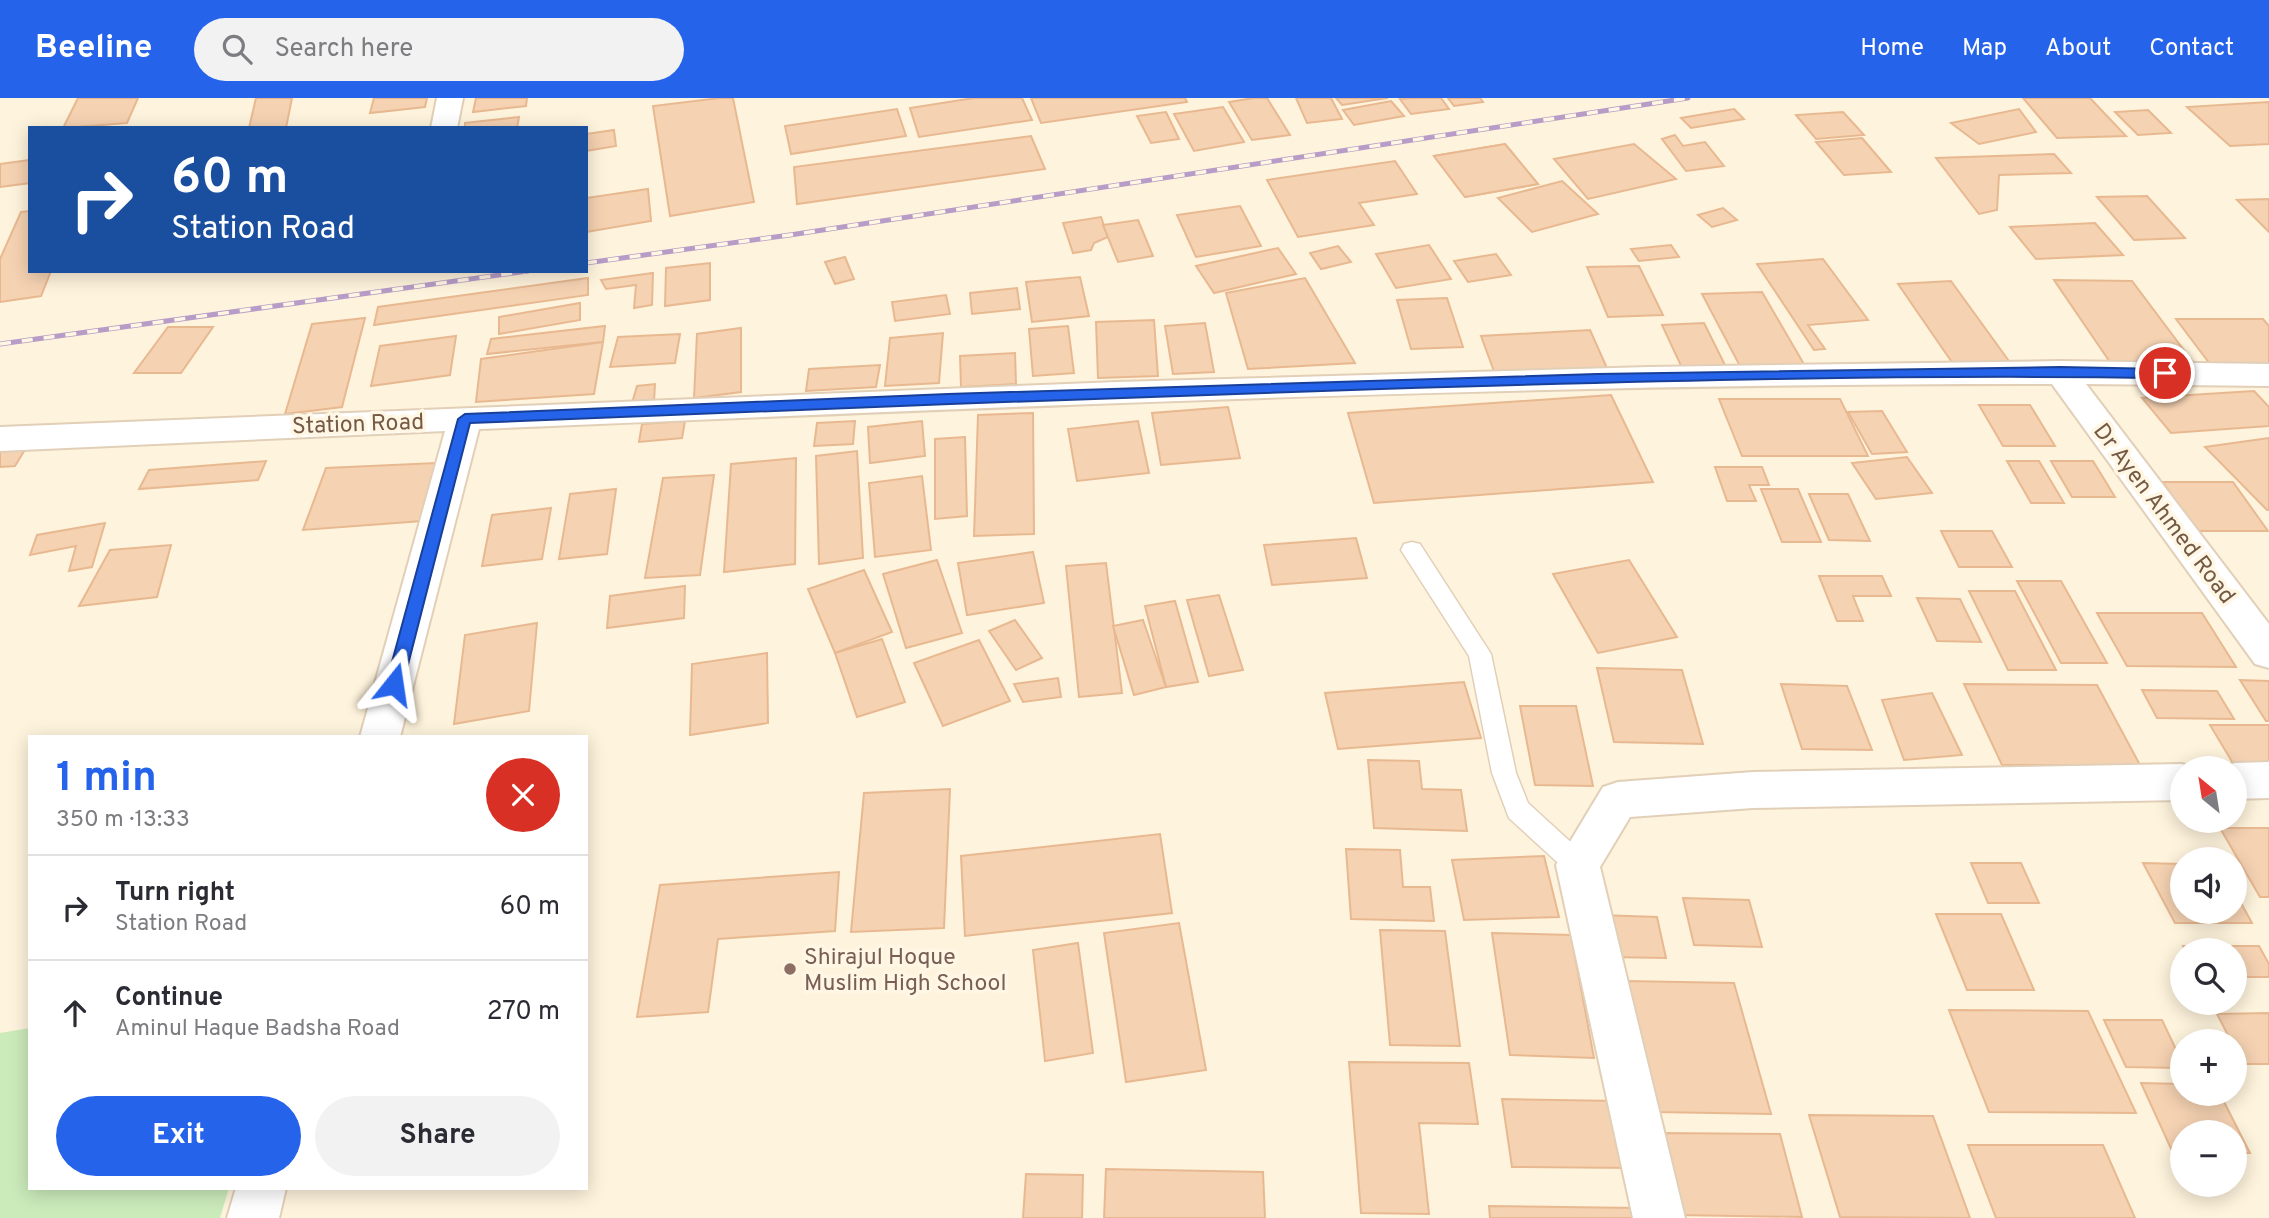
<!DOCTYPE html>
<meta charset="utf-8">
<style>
body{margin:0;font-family:Overpass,sans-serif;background:#f2f2f3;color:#2b2b33;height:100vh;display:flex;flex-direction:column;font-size:26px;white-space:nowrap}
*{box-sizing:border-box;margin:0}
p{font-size:23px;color:#7c7c81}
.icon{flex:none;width:38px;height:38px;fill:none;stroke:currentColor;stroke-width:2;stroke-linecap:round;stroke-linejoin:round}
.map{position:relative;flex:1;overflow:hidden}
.panel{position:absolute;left:28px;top:637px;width:560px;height:455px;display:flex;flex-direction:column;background:#fff;border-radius:0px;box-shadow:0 4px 18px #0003}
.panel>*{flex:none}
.top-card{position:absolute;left:28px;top:28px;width:560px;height:147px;border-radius:0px;box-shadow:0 4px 18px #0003;background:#1a4fa0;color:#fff;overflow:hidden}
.needle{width:46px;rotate:330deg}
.buttons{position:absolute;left:2170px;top:658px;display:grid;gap:14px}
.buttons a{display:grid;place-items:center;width:77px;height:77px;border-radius:50%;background:#fff;box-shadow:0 4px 18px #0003;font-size:35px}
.pin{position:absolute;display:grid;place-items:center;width:60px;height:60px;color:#fff;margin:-30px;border:4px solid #fff;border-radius:50%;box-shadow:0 2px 7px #0007}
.me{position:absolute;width:77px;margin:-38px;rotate:15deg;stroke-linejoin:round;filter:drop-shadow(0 0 5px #0008)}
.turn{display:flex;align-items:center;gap:24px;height:147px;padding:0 28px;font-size:32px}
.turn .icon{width:91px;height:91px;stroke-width:2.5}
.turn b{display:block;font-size:49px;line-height:60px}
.round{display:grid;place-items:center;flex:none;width:74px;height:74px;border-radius:37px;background:#f2f2f3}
.overview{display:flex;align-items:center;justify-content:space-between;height:119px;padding:0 28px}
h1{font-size:42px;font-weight:700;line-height:52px;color:#2563eb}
.primary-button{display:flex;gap:14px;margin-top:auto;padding:14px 28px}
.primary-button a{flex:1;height:80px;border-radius:42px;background:#2563eb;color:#fff;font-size:28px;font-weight:700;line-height:80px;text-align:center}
.primary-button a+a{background:#f2f2f3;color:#2b2b33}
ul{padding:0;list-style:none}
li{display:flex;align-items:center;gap:21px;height:105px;padding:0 28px;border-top:2px solid #e1e1e2}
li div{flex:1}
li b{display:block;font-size:26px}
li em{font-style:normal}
header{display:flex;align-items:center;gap:42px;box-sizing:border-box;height:98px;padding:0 35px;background:#2563eb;color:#fff}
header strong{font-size:33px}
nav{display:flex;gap:38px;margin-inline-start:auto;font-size:24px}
.search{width:490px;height:63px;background:#f2f2f3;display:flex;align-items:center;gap:18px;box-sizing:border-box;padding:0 24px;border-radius:38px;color:#7c7c81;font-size:26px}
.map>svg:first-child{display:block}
</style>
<header>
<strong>Beeline</strong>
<div class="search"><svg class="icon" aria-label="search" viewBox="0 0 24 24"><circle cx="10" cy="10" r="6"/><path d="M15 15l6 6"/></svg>Search here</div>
<nav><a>Home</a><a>Map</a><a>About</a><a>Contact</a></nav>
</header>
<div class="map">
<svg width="2269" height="1120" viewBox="0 0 2269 1120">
<rect width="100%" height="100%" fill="#fef3dc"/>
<path fill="#cbebbb" d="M30,930v160h199l-9,30h-220v-185z"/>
<g fill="#f5d2b2" stroke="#e8b991" stroke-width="2">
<path d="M78,0h60l-11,25 -64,5z"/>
<path d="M256,0h36l-6,30h-37z"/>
<path d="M374,0h53l-2,9 -55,6z"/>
<path d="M476,0h51l-1,8 -53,6z"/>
<path d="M720,0h13l21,104 -84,14 -17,-110z"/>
<path d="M974,0h48l10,22 -113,17 -9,-29z"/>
<path d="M1031,0h154l2,4 -146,21z"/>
<path d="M1254,0h13l23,37 -38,5 -23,-38z"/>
<path d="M1296,0h35l11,21 -35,4z"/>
<path d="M1336,0h52l-46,7z"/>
<path d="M1411,0h30l8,11 -38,5 -11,-15z"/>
<path d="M1448,0h32l3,4 -29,4z"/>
<path d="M2023,0h67l36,38 -69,2z"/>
<path d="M1391,3l13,15 -50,9 -11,-15z"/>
<path d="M2269,4v42l-39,2 -43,-39z"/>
<path d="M1223,9l21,35 -50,9 -20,-37z"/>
<path d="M897,11l9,27 -115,18 -6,-28z"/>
<path d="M1734,11l10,10 -53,9 -10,-10z"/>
<path d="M2019,11l17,23 -57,12 -28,-21z"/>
<path d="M2148,12l23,23 -33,2 -23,-23z"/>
<path d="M1166,14l13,27 -28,4 -14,-27z"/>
<path d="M1843,14l21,23 -48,4 -20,-24z"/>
<path d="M519,19l-2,11h-52v-5z"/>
<path d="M614,32l2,16 -30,5v-17z"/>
<path d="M1675,37l8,11 22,-4 19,24 -38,5 -24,-32z"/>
<path d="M1031,38l14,33 -248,35 -3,-37z"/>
<path d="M1862,40l29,34 -47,3 -28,-33z"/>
<path d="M1505,46l33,40 -73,13 -31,-41z"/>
<path d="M1505,46l33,40 -73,13 -31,-41z"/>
<path d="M1634,46l42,35 -88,20 -34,-40z"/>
<path d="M2054,56l17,19 -72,2 -2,35 -18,4 -43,-56z"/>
<path d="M30,62v23l-30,4v-23z"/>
<path d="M1395,63l22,33 -58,9 15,22 -76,12 -31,-57z"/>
<path d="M1562,83l36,33 -66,18 -34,-34z"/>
<path d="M648,91l3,32 -65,11v-34z"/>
<path d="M2147,98l38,42 -51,2 -37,-43z"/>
<path d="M2269,101v33l-32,-32z"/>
<path d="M1240,108l21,40 -65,11 -19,-42z"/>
<path d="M1723,110l14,12 -25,7 -14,-12z"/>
<path d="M30,113v60h21l-10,25 -41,6v-43l21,-47z"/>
<path d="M1101,119l7,20 -14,6 -3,7 -18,3 -10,-30z"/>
<path d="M1138,122l15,36 -35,6 -15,-37z"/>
<path d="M2095,125l28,32 -87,4 -26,-32z"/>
<path d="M1429,147l22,34 -55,9 -20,-34z"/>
<path d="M1671,147l8,12 -40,4 -8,-12z"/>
<path d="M1338,148l13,16 -30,7 -11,-16z"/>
<path d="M1278,150l18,26 -82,19 -18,-27z"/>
<path d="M1496,156l15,21 -43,7 -14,-21z"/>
<path d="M845,159l9,22 -19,5 -10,-22z"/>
<path d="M1823,161l45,61 -60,5 17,24 -11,1 -57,-86z"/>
<path d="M710,165v37l-45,6 1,-38z"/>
<path d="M1639,168l24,49 -55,2 -21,-50z"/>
<path d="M653,175l-1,32 -18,3 2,-23 -30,4 -5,-9z"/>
<path d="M1080,179l9,39 -57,6 -6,-40z"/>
<path d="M588,180v17l-214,30 4,-18z"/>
<path d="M1305,180l50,85 -107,6 -22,-76z"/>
<path d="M2054,182l78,1 66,88 -84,-1z"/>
<path d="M1951,183l63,87 -56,3 -60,-87z"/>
<path d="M1017,190l3,21 -48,5 -2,-21z"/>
<path d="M1762,194l43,74 -64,2 -39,-74z"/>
<path d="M946,197l4,19 -55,7 -3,-19z"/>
<path d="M1447,200l16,49 -52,2 -14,-49z"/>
<path d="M580,205v17l-81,14v-17z"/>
<path d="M365,220l-23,89 -57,7 27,-90z"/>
<path d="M2176,221h87l6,7v42h-56z"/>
<path d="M1154,222l4,56 -60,2 -2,-56z"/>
<path d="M1205,225l9,49 -41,2 -8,-48z"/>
<path d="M1704,225l23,46 -44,1 -21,-45z"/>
<path d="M605,228l-2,16 -116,12 4,-15z"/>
<path d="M1068,228l6,47 -41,3 -4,-47z"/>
<path d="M168,229h45l-32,46h-47z"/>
<path d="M741,230v64l-47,6 3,-64z"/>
<path d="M1590,232l17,38 -112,6 -14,-38z"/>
<path d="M943,235l-4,50 -54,3 5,-48z"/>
<path d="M680,236l-5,29 -65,4 8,-30z"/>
<path d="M456,238l-6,39 -79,11 9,-40z"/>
<path d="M603,244l-9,52 -118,8 5,-43z"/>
<path d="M1015,255l1,31 -55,3 -1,-31z"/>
<path d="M880,267l-4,22 -70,4 3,-22z"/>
<path d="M655,286l-1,17 -22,2 5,-17z"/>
<path d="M2254,293l15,16v19l-98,7 -29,-35z"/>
<path d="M1611,297l42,87 -279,21 -26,-90z"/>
<path d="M1719,301h121l28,57h-126z"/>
<path d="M1979,307h51l25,41h-52z"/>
<path d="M1228,309l12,51 -79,7 -9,-52z"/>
<path d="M1882,313l25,41 -35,2 -24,-42z"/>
<path d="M1033,315l1,121 -60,2 4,-121z"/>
<path d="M685,323l-3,17 -43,4 3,-18z"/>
<path d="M855,323l-2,23 -39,2 3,-23z"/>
<path d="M922,323l3,35 -55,7 -2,-36z"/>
<path d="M1138,323l11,52 -72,8 -9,-52z"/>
<path d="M965,339l2,79 -32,3v-80z"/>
<path d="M2269,340v72h-2l-62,-63z"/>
<path d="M26,350l-11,18 -15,1v-17z"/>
<path d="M857,353l6,107 -44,6 -3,-108z"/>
<path d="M1907,359l25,36 -56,6 -24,-36z"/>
<path d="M796,360l-1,106 -71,8 7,-108z"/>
<path d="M266,363l-8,19 -119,9 10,-19z"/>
<path d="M2007,363h32l25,42h-33z"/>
<path d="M2051,363h42l22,36h-43z"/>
<path d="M436,365l-14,58 -119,9 23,-62z"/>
<path d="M1715,369h47l7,18h-20l7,16h-29z"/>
<path d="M714,377l-14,100 -55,3 18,-100z"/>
<path d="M922,378l9,74 -56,7 -6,-74z"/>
<path d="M2163,384h70l35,49h-72z"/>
<path d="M616,391l-9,65 -48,5 11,-65z"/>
<path d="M1761,391h37l23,53h-39z"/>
<path d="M1809,396h39l22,47 -41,-1z"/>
<path d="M551,410l-9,51 -60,7 10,-51z"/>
<path d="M105,425l-13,44 -23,4 7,-25 -46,9 7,-20z"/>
<path d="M1941,433h51l20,36h-53z"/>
<path d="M1356,440l11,40 -95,7 -8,-40z"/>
<path d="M171,447l-14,52 -78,9 31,-56z"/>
<path d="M1033,454l11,51 -77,12 -9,-52z"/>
<path d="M937,462l25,73 -56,15 -23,-74z"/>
<path d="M1629,462l48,77 -79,16 -45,-79z"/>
<path d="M1106,465l16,130 -43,4 -13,-131z"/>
<path d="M864,472l28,62 -57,21 -27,-64z"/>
<path d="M1819,478h63l9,20h-38l10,25h-26z"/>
<path d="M2017,483h44l46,82h-46z"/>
<path d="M685,488l-1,32 -77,10 3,-32z"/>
<path d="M1969,493h46l41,79h-48z"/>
<path d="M1219,497l24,75 -34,6 -22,-76z"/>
<path d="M1917,500l43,1 21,43 -44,-1z"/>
<path d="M1175,503l23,81 -32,5 -21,-81z"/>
<path d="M2097,515h105l34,54 -109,-1z"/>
<path d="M1015,522l27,38 -26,12 -27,-39z"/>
<path d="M1143,522l23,67 -32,8 -21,-69z"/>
<path d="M537,525l-8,88 -75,13 11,-89z"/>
<path d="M882,541l23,63 -48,15 -22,-64z"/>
<path d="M979,542l31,61 -67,25 -29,-63z"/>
<path d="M767,555l1,70 -78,12 2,-71z"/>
<path d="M1597,570l85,2 21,74 -89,-2z"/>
<path d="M1058,580l3,19 -38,5 -9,-18z"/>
<path d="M2240,582l29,1v40h-3z"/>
<path d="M1464,584l17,56 -143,11 -13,-56z"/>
<path d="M1781,586l66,2 25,64 -70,-1z"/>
<path d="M1964,586l133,1 43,80h-138z"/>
<path d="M2142,592l75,1 17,28 -77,-1z"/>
<path d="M1932,595l30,62 -58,5 -22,-60z"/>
<path d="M1520,608h56l17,80 -58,-1z"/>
<path d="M2210,627h59v50h-29z"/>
<path d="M1368,662l51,1 3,28 39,1 6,41 -93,-3z"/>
<path d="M950,691l-6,139 -93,4 13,-139z"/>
<path d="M2220,730h49v69h-9z"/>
<path d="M1160,736l12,79 -207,23 -4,-80z"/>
<path d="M1346,751l54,1 3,37h27l4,34 -83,-2z"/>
<path d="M1544,758l15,61 -95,3 -12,-60z"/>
<path d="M1971,765h50l18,40h-51z"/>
<path d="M2143,765l39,1v48h53v-20l17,31h-77z"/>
<path d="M839,774l-4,59 -117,8 -10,73 -71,5 23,-132z"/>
<path d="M1683,800l66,2 13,47 -68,-2z"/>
<path d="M1936,816h65l33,76h-67z"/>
<path d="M1599,817l58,2 9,41 -59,-1z"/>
<path d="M1179,825l27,147 -80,12 -22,-149z"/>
<path d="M1380,832l65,1 15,115 -70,-1z"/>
<path d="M1492,835l79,2 23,123 -84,-3z"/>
<path d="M1078,845l15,110 -48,8 -12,-111z"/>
<path d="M2183,848h76l10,18v13h-34v-27h-50z"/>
<path d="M1625,883l109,2 37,131 -116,-2z"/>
<path d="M1949,912l139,1 48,102 -147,-1z"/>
<path d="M2269,915v51h-26l-8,-16v-7h-4l-14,-27z"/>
<path d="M2104,922h58l20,42v6l-56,-1z"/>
<path d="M1349,964l120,1 9,61 -59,-1 10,91 -68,-1z"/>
<path d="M2141,985l41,1v10h38l30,59h-15v-21h-53v21h-9z"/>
<path d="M1502,1001l116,2 15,67 -121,-1z"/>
<path d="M1809,1017l124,1 37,102 -130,-1z"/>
<path d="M1658,1035l122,1 22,83 -125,-2z"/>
<path d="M1968,1047h135l32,73h-139z"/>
<path d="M1106,1071l157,3 2,46h-161z"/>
<path d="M1026,1076l57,1 -1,43h-59z"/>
<path d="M1489,1108l150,2 2,10h-151z"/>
</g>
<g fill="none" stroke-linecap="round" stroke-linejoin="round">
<g stroke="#e2cfb8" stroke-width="3">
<path id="lane" d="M1412,444l8,2 71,110 25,119 12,30 59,54 4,8 -4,8 -9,3 -9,-3 -60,-55 -17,-45 -23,-117 -68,-106 3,-6z"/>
</g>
<g stroke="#e2cfb8" stroke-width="4">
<g id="street">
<path d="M437,0h26l-6,30h-26z"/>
<path d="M2060,263l209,3v22l-183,-2 183,240v44l-14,-4 -203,-280c-524,-1 -1049,23 -1573,45l-79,308h-40l85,-306 -445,20v-24l1117,-45 532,-15z"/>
<path d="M2269,664v36l-34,1v-31h-14l14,-5z"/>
<path d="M2182,666l11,4h-11v32l-429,8 -123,9 -30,50 85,351h-52l-77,-353 47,-78 15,-5 135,-10z"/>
<path d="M236,1090h50l-7,30h-52z"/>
</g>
</g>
<use href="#lane" fill="#fff" fill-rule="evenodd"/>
<use href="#street" fill="#fff" fill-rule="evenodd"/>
<g stroke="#b69cc6" stroke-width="5">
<g id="rail">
<path d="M586,165l204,-28 898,-137"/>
<path d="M0,246l528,-73"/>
</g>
</g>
<use href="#rail" stroke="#fff6e4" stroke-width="3.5" stroke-dasharray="11" stroke-linecap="butt"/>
</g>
<path fill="#2563eb" stroke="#184099" stroke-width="2" d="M2060,269l105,2 6,4 -6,5c-261,-4 -523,3 -784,11 -304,10 -607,21 -911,34l-67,261 -3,4h-11l-3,-4 72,-265 7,-5 483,-20 649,-20z"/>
<circle fill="#8d6e63" stroke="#fff6e4" stroke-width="2.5" cx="790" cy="871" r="7"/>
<g text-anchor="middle" stroke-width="7" stroke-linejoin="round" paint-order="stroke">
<g font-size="23" fill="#745944" stroke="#fff6e4">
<text transform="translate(358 325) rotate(-2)" y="8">Station Road</text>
<text transform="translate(2165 415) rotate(53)" y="8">Dr Ayen Ahmed Road</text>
</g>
<g font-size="23" fill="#785e54" stroke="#fff6e4" text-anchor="start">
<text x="804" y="866">Shirajul Hoque<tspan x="804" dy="26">Muslim High School</tspan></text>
</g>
</g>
</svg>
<div class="buttons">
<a><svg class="needle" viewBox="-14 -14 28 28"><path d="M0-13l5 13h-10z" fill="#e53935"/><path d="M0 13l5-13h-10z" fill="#7c7c81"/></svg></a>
<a><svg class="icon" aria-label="sound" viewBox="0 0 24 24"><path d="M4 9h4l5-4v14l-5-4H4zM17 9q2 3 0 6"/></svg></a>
<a><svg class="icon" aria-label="search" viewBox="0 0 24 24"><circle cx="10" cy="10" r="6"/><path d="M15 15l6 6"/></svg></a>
<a>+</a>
<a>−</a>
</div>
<div class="pin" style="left:2165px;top:275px;background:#d93025"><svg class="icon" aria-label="arrive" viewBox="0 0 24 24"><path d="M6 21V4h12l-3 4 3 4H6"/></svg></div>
<svg class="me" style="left:394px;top:586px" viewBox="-20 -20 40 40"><path d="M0-17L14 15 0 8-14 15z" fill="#2563eb" stroke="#fff" stroke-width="4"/></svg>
<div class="top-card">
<div class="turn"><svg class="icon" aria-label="right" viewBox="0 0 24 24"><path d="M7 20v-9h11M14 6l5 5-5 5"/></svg><div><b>60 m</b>Station Road</div></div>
</div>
<section class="panel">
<div class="overview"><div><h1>1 min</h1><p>350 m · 13:33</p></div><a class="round" style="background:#d93025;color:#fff"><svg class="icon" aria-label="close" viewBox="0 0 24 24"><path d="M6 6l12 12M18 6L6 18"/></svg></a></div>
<ul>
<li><svg class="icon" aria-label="right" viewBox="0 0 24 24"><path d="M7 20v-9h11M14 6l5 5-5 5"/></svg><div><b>Turn right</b><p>Station Road</p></div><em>60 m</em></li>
<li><svg class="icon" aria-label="ahead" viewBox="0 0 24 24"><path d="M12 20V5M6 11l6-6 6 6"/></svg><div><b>Continue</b><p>Aminul Haque Badsha Road</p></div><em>270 m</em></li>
</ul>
<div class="primary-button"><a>Exit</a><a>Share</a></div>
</section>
</div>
